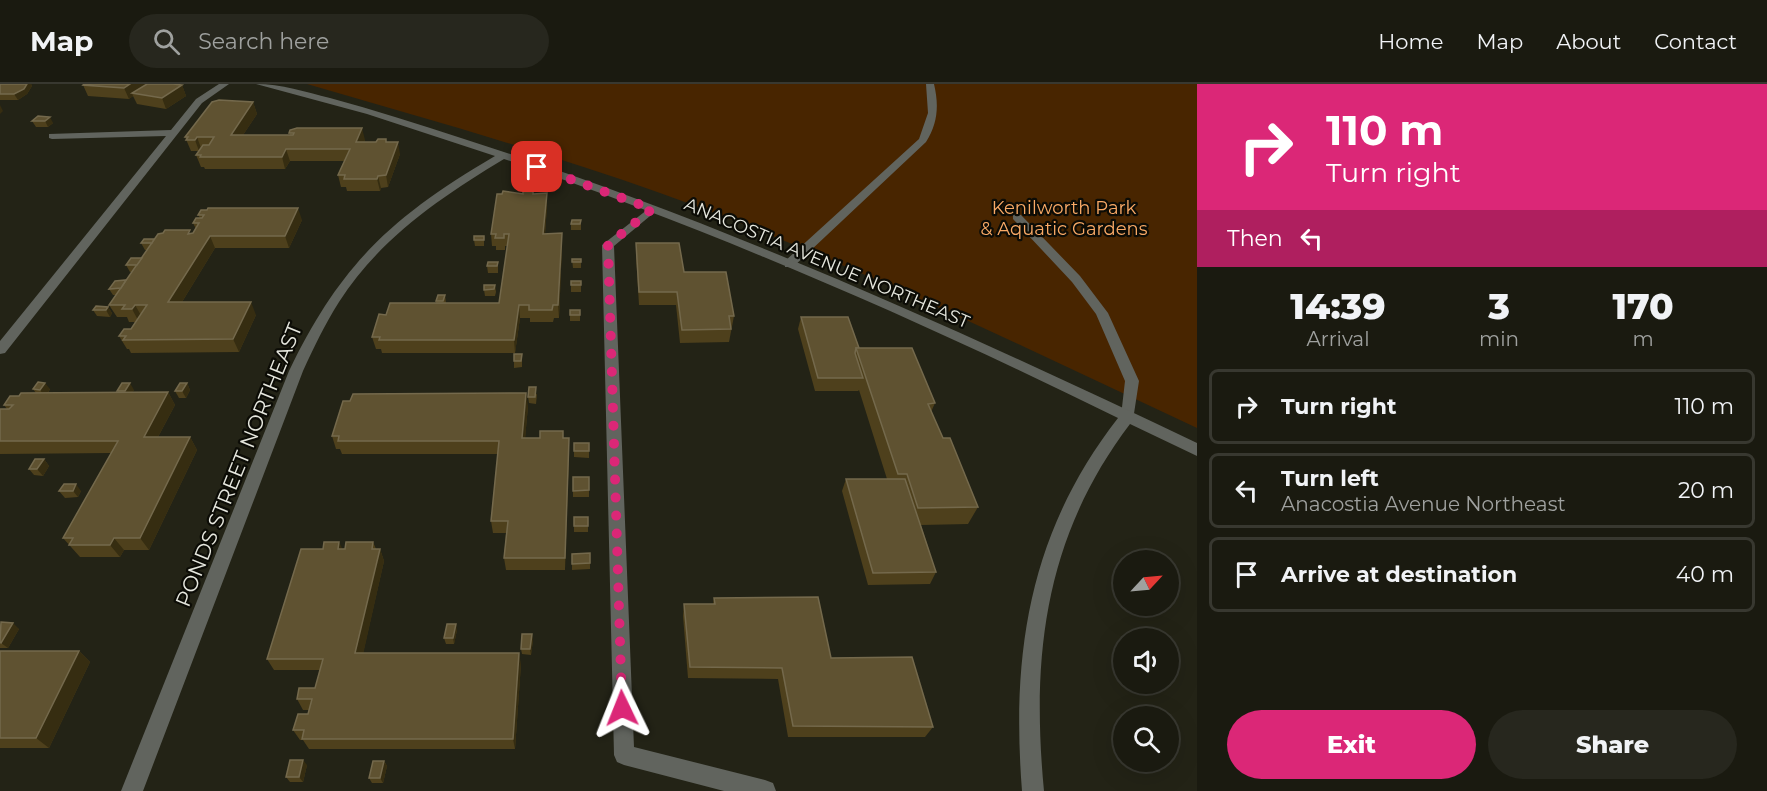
<!DOCTYPE html>
<style>
body{margin:0;font-family:Montserrat,sans-serif;background:#27271e;color:#f1f3f6;height:100vh;display:flex;flex-direction:column;font-size:22px;white-space:nowrap}
*{box-sizing:border-box;margin:0}
p{font-size:20px;color:#9fa19f}
.icon{flex:none;width:33px;height:33px;fill:none;stroke:currentColor;stroke-width:2;stroke-linecap:round;stroke-linejoin:round}
.map{position:relative;flex:1;overflow:hidden}
.side{display:flex;flex-direction:column;background:#1a1a10;width:570px}
.side>*{flex:none}
.banner{background:#db2777;color:#fff;overflow:hidden}
.needle{width:39px;rotate:64deg}
.controls{position:absolute;left:1113px;top:466px;display:grid;gap:12px}
.controls a{display:grid;place-items:center;width:66px;height:66px;border-radius:50%;background:#1a1a10;box-shadow:0 6px 24px #0002,0 0 0 2px #383830;font-size:30px}
.pin{position:absolute;display:grid;place-items:center;width:51px;height:51px;color:#fff;margin:-26px;border-radius:12px;box-shadow:0 3px 9px #0006}
.me{position:absolute;width:66px;margin:-33px;rotate:358deg;stroke-linejoin:round;filter:drop-shadow(0 0 4px #0008)}
.turn{display:flex;align-items:center;gap:21px;height:126px;padding:0 30px;font-size:27px}
.turn .icon{width:78px;height:78px;stroke-width:2.5}
.turn b{display:block;font-size:42px;line-height:51px}
.then{display:flex;align-items:center;height:57px;padding:0 30px;background:#0003;gap:12px;font-size:22px}
.eta{display:flex;justify-content:space-evenly;align-items:center;height:102px;text-align:center}
.eta b{font-size:36px;font-weight:800;line-height:42px}
.primary-button{display:flex;gap:12px;margin-top:auto;padding:12px 30px}
.primary-button a{flex:1;height:69px;border-radius:36px;background:#db2777;color:#fff;font-size:24px;font-weight:800;line-height:69px;text-align:center}
.primary-button a+a{background:#27271e;color:#f1f3f6}
ul{padding:0;list-style:none}
li{display:flex;align-items:center;gap:18px;height:75px;margin:0 12px 9px;padding:0 18px;border:3px solid #383830;border-radius:9px}
li div{flex:1}
li b{display:block;font-size:22px}
li em{font-style:normal}
header{display:flex;align-items:center;gap:36px;box-sizing:border-box;height:84px;padding:0 30px;background:#1a1a10;border-bottom:2px solid #383830}
header strong{font-size:28px}
nav{display:flex;gap:33px;margin-inline-start:auto;font-size:21px}
.search{width:420px;height:54px;background:#27271e;display:flex;align-items:center;gap:15px;box-sizing:border-box;padding:0 21px;border-radius:33px;color:#9fa19f;font-size:22px}
main{display:flex;flex:1;min-height:0}
.map>svg:first-child{display:block}
</style>
<header>
<strong>Map</strong>
<div class="search"><svg class="icon" aria-label="search" viewBox="0 0 24 24"><circle cx="10" cy="10" r="6"/><path d="M15 15l6 6"/></svg>Search here</div>
<nav><a>Home</a><a>Map</a><a>About</a><a>Contact</a></nav>
</header>
<main>
<div class="map">
<svg width="1197" height="707" viewBox="0 0 1197 707">
<rect width="100%" height="100%" fill="#232316"/>
<path fill="#482500" d="M307,0h890v344c-177,-83 -353,-169 -537,-235 -116,-41 -235,-75 -353,-109z"/>
<g fill="none" stroke-linecap="round" stroke-linejoin="round">
<g fill="#61645e" fill-rule="evenodd">
<path d="M219,0h10l-27,19 -197,250 -5,1v-13l166,-205 -114,3 -3,-1v-4l122,-4 25,-31z"/>
<path d="M926,0h8c5,21 4,39 -8,58l-133,125h-8v-6l134,-122 9,-26z"/>
<path d="M652,122l5,3 -1,2 -42,35 20,501 131,33 8,3 3,8h-52l-100,-26 -7,-3 -3,-7 -12,-510z"/>
<path d="M1017,130l4,1 59,61 28,37 31,68 -6,39 -5,1 -7,-5 4,-35 -29,-67 -24,-32 -59,-63v-4z"/>
</g>
<path fill="#61645e" fill-rule="evenodd" d="M256,0c25,0 50,8 74,14 44,12 88,26 131,40 254,81 497,191 736,305v13l-67,-32c-85,112 -99,231 -86,367h-22c-11,-140 8,-260 96,-373 -199,-98 -403,-187 -614,-259 -63,38 -125,80 -165,143 -14,22 -25,45 -36,69l-160,420h-22l168,-420c52,-108 104,-155 206,-215l-128,-42z"/>
</g>
<g fill="#4e401c">
<path d="M0,0h31l1,2 -5,8 -9,6h-18z"/>
<path d="M146,0v1h36l4,11 -20,13 -29,-5 -4,-8 -4,3 -41,-3 -5,-11z"/>
<path d="M253,18l4,12 -14,21h47l-1,-2 1,-3 75,10 -1,2h23l13,12 -12,33 -7,1 -1,3h-33l-1,-4h-5l-3,-12 6,-14h-54l-5,8h-80l-1,-2h-3l-5,-12 3,-4h-8l-6,-14z"/>
<path d="M38,32l15,7 -5,4h-12l-4,-6z"/>
<path d="M533,107v3l14,12 -2,28 17,12 -3,72h-5l-1,4h-23v-4h-10l-5,35h-133l-1,-4h-5l-4,-12 14,-22 50,-12v-2l9,-6 1,8h53l8,-57h-2v4h-9v-4h-4l-1,-12 32,-40z"/>
<path d="M198,131l104,5 -13,28h-74l-33,54 74,13 -17,37 -108,1 -2,-4h-2l-8,-13 12,-7 4,-7h-6l-2,-5h-10l-8,-12 7,-10h-3l-4,-6 17,-9 6,-8h-2l-4,-7 16,-7 5,-8h-2l-4,-7 13,-4 39,-6 3,-4 -3,-6 7,-5z"/>
<path d="M581,136v10h-10v-6z"/>
<path d="M484,152v10h-9l-1,-6z"/>
<path d="M636,159l48,29 50,44 -5,26 -49,1 -4,-38h-37l-3,-49z"/>
<path d="M572,175h9v9h-8z"/>
<path d="M498,178v11h-10l-1,-7z"/>
<rect x="571" y="197" width="10" height="11"/>
<path d="M495,201l1,7 -1,4h-10l-1,-6z"/>
<path d="M108,223l4,6 -2,4 -13,-1 -4,-6z"/>
<rect x="570" y="226" width="10" height="11"/>
<path d="M801,233l58,31 76,55 -4,9 12,26 35,69 -10,17 -47,1 15,47 -6,12 -62,1 -26,-94 4,-12h41l-28,-89 -1,1h-43l-17,-62z"/>
<path d="M522,270v13l-8,1v-7z"/>
<path d="M187,299l3,7 -4,8h-7l-4,-7z"/>
<path d="M33,305h17l-2,4 70,-1 -1,-1 17,-1 -2,2h36l7,13 -17,32h32l7,13 -48,100h-25l-4,7h-40l-17,-19 48,-85 -111,1v-45h7l-3,-4 15,-9 17,-3z"/>
<path d="M537,310l-1,10 -7,-1 -1,-6z"/>
<path d="M528,322l-3,32h38l6,13 -4,119h-59l-2,-12 2,-25h-13l-2,-12 7,-67h-156l-2,-5h-4l-4,-13z"/>
<path d="M574,359h15v15l-15,-1z"/>
<path d="M44,375l5,7 -6,10 -9,-1 -5,-6z"/>
<rect x="573" y="393" width="16" height="20"/>
<path d="M59,407h22l-3,6 -13,1z"/>
<rect x="574" y="433" width="14" height="15"/>
<path d="M373,458l3,7h4l4,12 -21,92 158,11 -6,85h-206l-6,-9h-3l-7,-10 15,-16 1,-4h-6l-6,-11 18,-11 5,-18h-46l-7,-11 56,-110h19z"/>
<path d="M590,469v16l-18,1v-16z"/>
<path d="M714,514l117,60 102,69 -8,10h-137l-10,-58 -90,-1 -5,-62 1,-12h29z"/>
<path d="M0,540l19,5 -11,19h-8z"/>
<path d="M457,546l-3,14h-8l-2,-6z"/>
<path d="M533,556l-2,15 -9,-1 -1,-5z"/>
<path d="M0,567h79l11,11 -41,86h-49z"/>
<path d="M384,677l3,5 -4,17h-11l-3,-5z"/>
<path d="M307,681l-4,17h-13l-4,-5z"/>
</g>
<g fill="#362d11">
<path d="M27,0h4l1,2 -5,8 -9,6 -4,-6z"/>
<path d="M130,0h16l1,3 -15,6 1,3 -4,3 -5,-11z"/>
<path d="M182,1l4,11 -20,13 -4,-11z"/>
<path d="M253,18l4,12 -22,33 -4,-12z"/>
<path d="M0,21l3,6 -3,3z"/>
<path d="M50,33l3,6 -5,4 -3,-6z"/>
<path d="M362,44l3,12 -6,14 -3,-12z"/>
<path d="M197,53l4,11 -2,3 -4,-11z"/>
<path d="M398,58l2,12 -12,33 -2,-12z"/>
<path d="M286,65l4,12 -5,8 -3,-12z"/>
<path d="M378,92l3,12 -1,3 -3,-12z"/>
<path d="M547,109v13l-3,40 -1,-12z"/>
<path d="M298,124l4,12 -13,28 -4,-12z"/>
<path d="M562,149v13l-3,72 -1,-13z"/>
<path d="M210,152l5,12 -41,67 -6,-13z"/>
<path d="M251,218l5,13 -17,37 -6,-13z"/>
<path d="M135,221l7,12 -3,5 -7,-13z"/>
<path d="M519,221l1,13 -5,35 -1,-13z"/>
<path d="M108,223l4,6 -2,4 -4,-7z"/>
<path d="M45,299l5,6 -5,8 -5,-7z"/>
<path d="M130,299l4,7 -5,8 -4,-7z"/>
<path d="M187,299l3,7 -4,8 -4,-7z"/>
<path d="M168,308l7,13 -24,45 -7,-13z"/>
<path d="M526,309l2,13 -4,45 -2,-13z"/>
<path d="M190,353l7,13 -48,100 -9,-12z"/>
<path d="M569,354v13l-4,119v-12z"/>
<path d="M44,375l5,7 -6,10 -6,-7z"/>
<path d="M76,400l5,7 -3,6 -5,-6z"/>
<path d="M114,454l10,12 -4,7 -10,-12z"/>
<path d="M339,458l6,12 -7,-5z"/>
<path d="M380,465l4,12 -23,103 -6,-11z"/>
<path d="M13,539l6,6 -11,19 -7,-5z"/>
<path d="M456,540l1,6 -3,14 -1,-6z"/>
<path d="M532,550l1,6 -2,15 -1,-6z"/>
<path d="M79,567l11,11 -41,86 -13,-10z"/>
<path d="M519,569l2,11 -6,85 -2,-10z"/>
<path d="M303,676l4,5 -4,17 -4,-5z"/>
<path d="M384,677l3,5 -4,17 -3,-5z"/>
</g>
<g fill="#5f5231" stroke="#74694c" stroke-width="1.5">
<path d="M0,0h27l-3,5 -10,5h-14z"/>
<path d="M84,0h46l-6,4 -41,-3z"/>
<path d="M147,0h26l9,1 -20,13 -30,-5z"/>
<path d="M219,16l34,2 -22,33h62l1,-2h-5l1,-3 7,-2h65l-6,14h20l2,-3h8v3h12l-12,33 -8,1 -1,3h-33l1,-4h-7l12,-26h-64l-4,8h-82l1,-2h-5l7,-10h6l5,-8h-17l-2,3h-9l2,-3h-3l27,-35z"/>
<path d="M38,32l12,1 -5,4h-13z"/>
<path d="M503,107l20,3v-3h10v3l14,-1 -4,41 19,-1 -4,72h-5l-1,5h-23v-5h-10l-5,35h-135l1,-3h-8l7,-23 7,1 4,-12h109l10,-69h-5v4h-9l1,-4h-5l6,-40h5z"/>
<path d="M208,124h90l-13,28h-75l-42,66h83l-18,37 -110,1 3,-4h-7l5,-7h7l16,-24h-12l-3,4h-10l3,-4h-16l49,-71 5,-1 2,-3h25l-2,4 5,-1 6,-10h-6l3,-5h6l2,-3h-6l3,-5h6z"/>
<path d="M572,136h9l-1,4h-9z"/>
<rect x="474" y="152" width="10" height="4"/>
<path d="M144,155h10l-2,4h-11z"/>
<path d="M636,159h43l5,29h42l8,44h-5l2,13 -49,1 -5,-38h-38z"/>
<path d="M131,174h11l-5,7h-11z"/>
<rect x="572" y="175" width="9" height="3"/>
<path d="M488,178h10l-1,4h-10z"/>
<path d="M126,196l-5,8 -12,1 6,-8z"/>
<rect x="571" y="197" width="10" height="4"/>
<path d="M484,201h11l-1,4 -10,1z"/>
<path d="M438,211h7l-2,6h-7z"/>
<path d="M96,222l12,1 -2,3h-13z"/>
<rect x="570" y="226" width="10" height="5"/>
<path d="M801,233h47l11,31h-3l-1,5 8,25h-45z"/>
<path d="M856,264h56l23,55 -7,1 15,34h7l28,69 -60,1 -11,-34h-9z"/>
<path d="M514,270h8l-1,7h-7z"/>
<path d="M38,298l7,1 -5,7 -7,-1z"/>
<path d="M122,299h8l-5,8h-8z"/>
<path d="M180,299h7l-5,8h-7z"/>
<path d="M529,303h7l-1,10h-7z"/>
<path d="M168,308l-24,45h46l-50,101h-26l-4,7h-41l4,-7h-10l55,-97h-118v-32h9l4,-4h-9l6,-9h9l2,-3z"/>
<path d="M526,309l-4,45h18v-7h23v7h6l-4,120h-61l4,-37h-17l8,-80h-161l1,-5h-7l11,-35h7l3,-7z"/>
<rect x="574" y="359" width="15" height="8"/>
<path d="M35,375h9l-7,10h-8z"/>
<path d="M573,393h16v13l-16,1z"/>
<path d="M846,395h59l31,93 -63,1z"/>
<path d="M64,400h12l-3,7h-14z"/>
<rect x="574" y="433" width="14" height="9"/>
<path d="M324,458h15l-1,7h7l1,-7h27l-1,7h8l-25,104h164l-6,86h-211l2,-9h-11l5,-16h10l4,-15h-15l2,-11h16l8,-29h-56l34,-110h22z"/>
<path d="M590,469v10l-18,1v-10z"/>
<path d="M818,513l13,61 81,-1 21,70 -140,-1 -11,-58 -92,-1 -6,-63h31l-1,-6z"/>
<path d="M1,538l12,1 -12,20 -1,-1z"/>
<path d="M447,540h9l-3,14h-9z"/>
<path d="M522,550h10l-2,15h-9z"/>
<path d="M0,567h79l-43,87h-36z"/>
<path d="M290,676h13l-4,17h-13z"/>
<path d="M373,677h11l-4,17h-11z"/>
</g>
<g fill="none" stroke-linecap="round" stroke-linejoin="round">
<path stroke="#db2777" stroke-width="10" stroke-dasharray="0 18" d="M537,83l115,42 -44,36 14,463"/>
</g>
<g text-anchor="middle" stroke-width="4.5" stroke-linejoin="round" paint-order="stroke">
<g font-size="18" fill="#faaa66" stroke="#0c0c06">
<text x="1064" y="130">Kenilworth Park<tspan x="1064" dy="21">&amp; Aquatic Gardens</tspan></text>
</g>
<g font-size="18" fill="#e7e8df" stroke="#0c0c06">
<text transform="translate(827 179) rotate(23)" y="6">ANACOSTIA AVENUE NORTHEAST</text>
</g>
<g font-size="21" fill="#e7e8df" stroke="#0c0c06">
<text transform="translate(239 381) rotate(-68)" y="7">PONDS STREET NORTHEAST</text>
</g>
</g>
</svg>
<div class="controls">
<a><svg class="needle" viewBox="-14 -14 28 28"><path d="M0-13l5 13h-10z" fill="#e53935"/><path d="M0 13l5-13h-10z" fill="#9fa19f"/></svg></a>
<a><svg class="icon" aria-label="sound" viewBox="0 0 24 24"><path d="M4 9h4l5-4v14l-5-4H4zM17 9q2 3 0 6"/></svg></a>
<a><svg class="icon" aria-label="search" viewBox="0 0 24 24"><circle cx="10" cy="10" r="6"/><path d="M15 15l6 6"/></svg></a>
</div>
<div class="pin" style="left:537px;top:83px;background:#d93025"><svg class="icon" aria-label="arrive" viewBox="0 0 24 24"><path d="M6 21V4h12l-3 4 3 4H6"/></svg></div>
<svg class="me" style="left:622px;top:624px" viewBox="-20 -20 40 40"><path d="M0-17L14 15 0 8-14 15z" fill="#db2777" stroke="#fff" stroke-width="4"/></svg>
</div>
<section class="side">
<div class="banner">
<div class="turn"><svg class="icon" aria-label="right" viewBox="0 0 24 24"><path d="M7 20v-9h11M14 6l5 5-5 5"/></svg><div><b>110 m</b>Turn right</div></div>
<div class="then">Then<svg class="icon" aria-label="left" viewBox="0 0 24 24"><path d="M17 20v-9H6M10 6l-5 5 5 5"/></svg></div>
</div>
<div class="eta">
<div><b>14:39</b><p>Arrival</p></div>
<div><b>3</b><p>min</p></div>
<div><b>170</b><p>m</p></div>
</div>
<ul>
<li><svg class="icon" aria-label="right" viewBox="0 0 24 24"><path d="M7 20v-9h11M14 6l5 5-5 5"/></svg><div><b>Turn right</b></div><em>110 m</em></li>
<li><svg class="icon" aria-label="left" viewBox="0 0 24 24"><path d="M17 20v-9H6M10 6l-5 5 5 5"/></svg><div><b>Turn left</b><p>Anacostia Avenue Northeast</p></div><em>20 m</em></li>
<li><svg class="icon" aria-label="arrive" viewBox="0 0 24 24"><path d="M6 21V4h12l-3 4 3 4H6"/></svg><div><b>Arrive at destination</b></div><em>40 m</em></li>
</ul>
<div class="primary-button"><a>Exit</a><a>Share</a></div>
</section>
</main>
